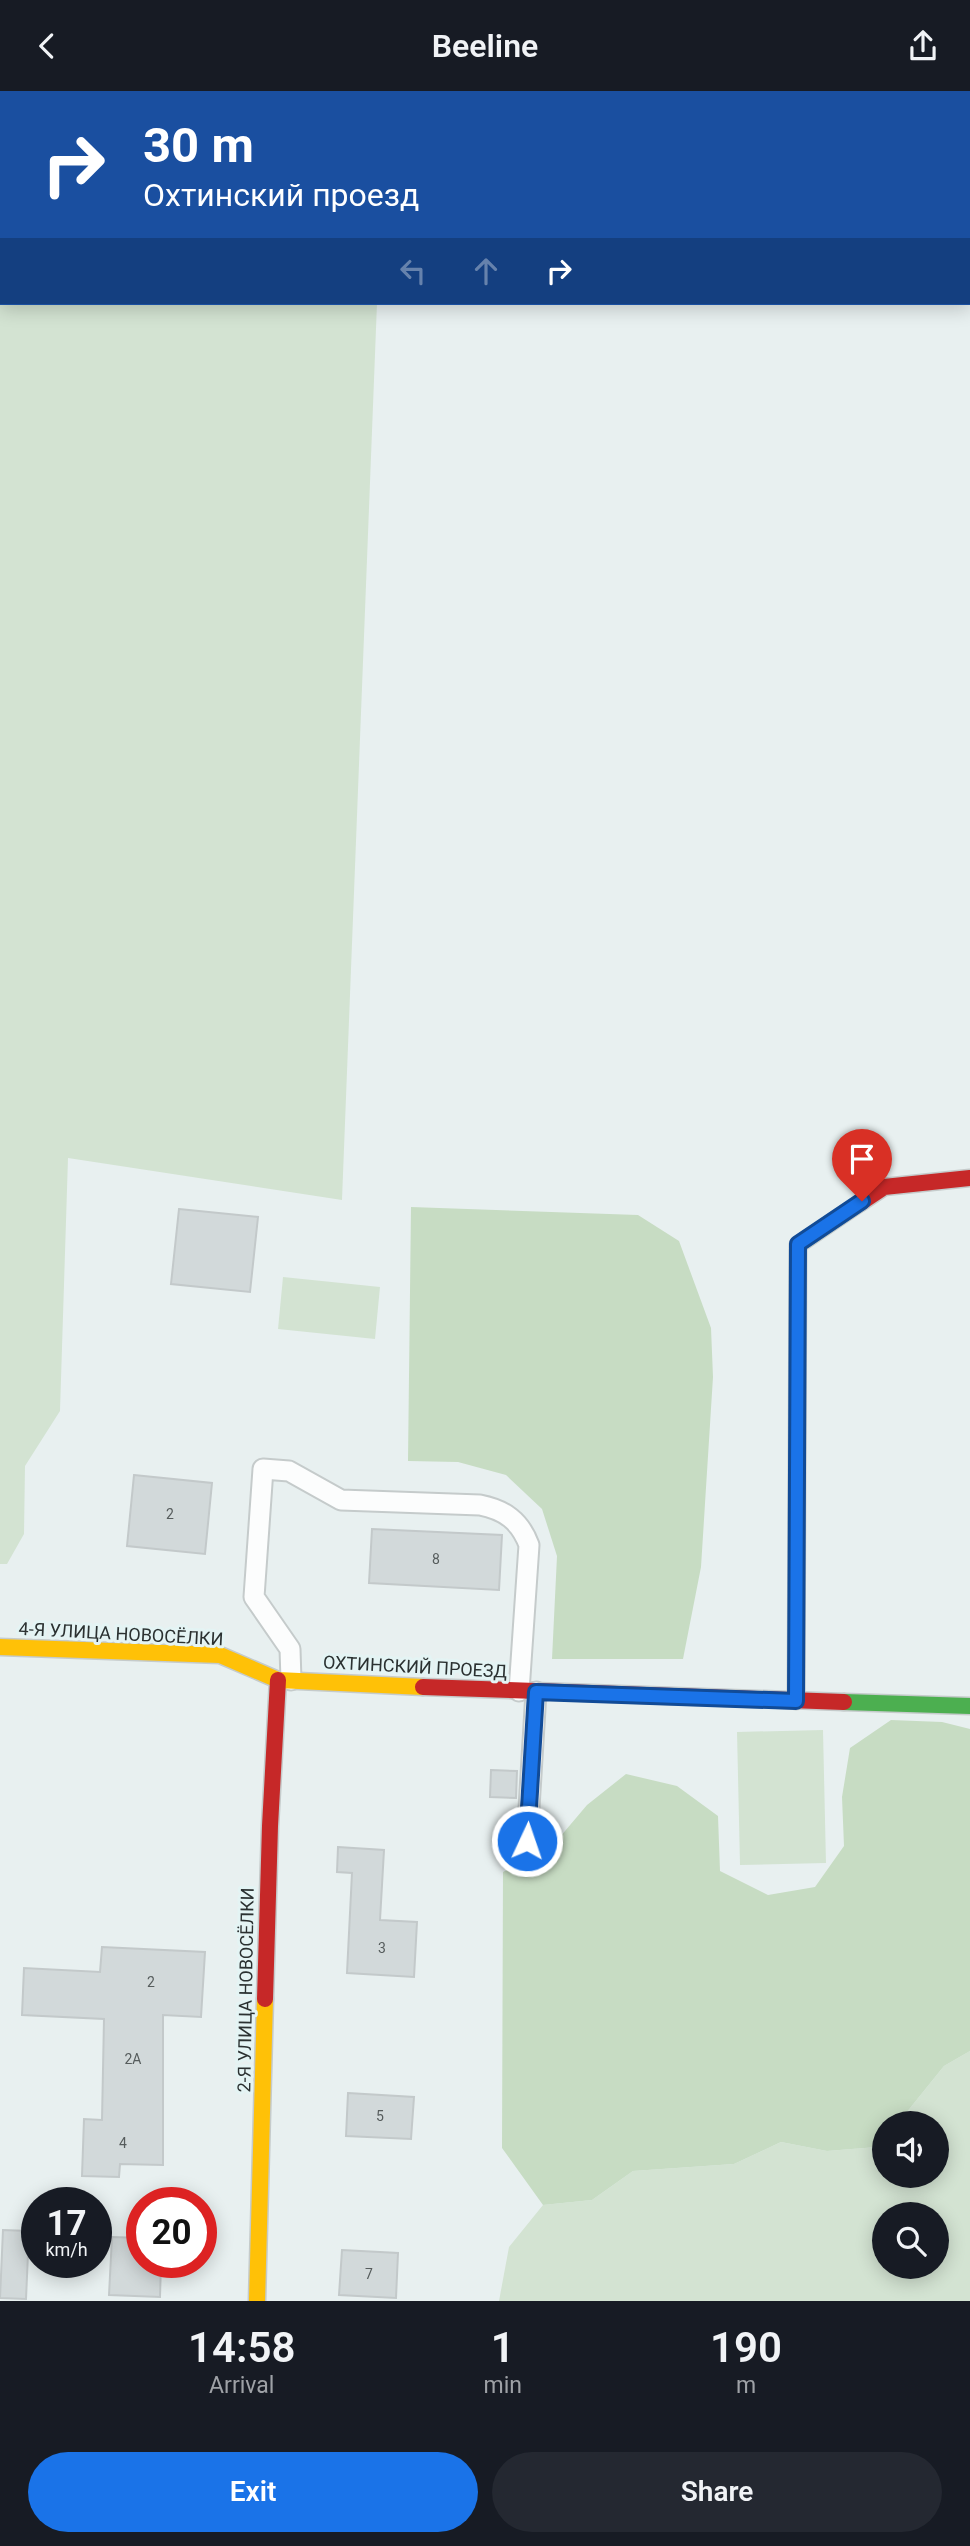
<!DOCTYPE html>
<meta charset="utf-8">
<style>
body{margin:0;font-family:Roboto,sans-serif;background:#242831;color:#f1f3f6;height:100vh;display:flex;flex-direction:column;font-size:26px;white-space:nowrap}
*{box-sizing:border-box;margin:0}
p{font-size:23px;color:#9ea1a6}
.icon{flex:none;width:38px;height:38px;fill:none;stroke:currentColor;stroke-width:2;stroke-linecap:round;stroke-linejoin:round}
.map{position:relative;height:2210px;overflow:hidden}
.side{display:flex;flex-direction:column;background:#171b24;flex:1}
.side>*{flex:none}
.banner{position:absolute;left:0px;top:0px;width:971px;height:214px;box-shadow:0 4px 18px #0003;background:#1a4fa0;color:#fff;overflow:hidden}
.controls{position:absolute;left:872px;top:2020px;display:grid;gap:14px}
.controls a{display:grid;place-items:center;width:77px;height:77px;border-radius:50%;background:#171b24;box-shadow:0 4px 18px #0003;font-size:35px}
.speed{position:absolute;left:21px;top:2096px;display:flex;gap:14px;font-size:35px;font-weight:700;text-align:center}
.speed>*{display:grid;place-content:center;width:91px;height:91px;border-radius:50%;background:#171b24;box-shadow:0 4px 18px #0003;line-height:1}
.speed small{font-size:18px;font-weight:400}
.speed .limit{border:10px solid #d22;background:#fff;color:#111}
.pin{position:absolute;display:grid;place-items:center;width:60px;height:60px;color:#fff;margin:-72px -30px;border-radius:50% 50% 50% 0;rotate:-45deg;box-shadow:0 0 7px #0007}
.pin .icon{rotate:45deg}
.me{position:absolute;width:77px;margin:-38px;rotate:3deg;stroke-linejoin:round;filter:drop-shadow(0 0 5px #0008)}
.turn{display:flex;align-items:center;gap:24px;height:147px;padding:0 28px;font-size:32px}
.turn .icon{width:91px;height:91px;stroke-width:2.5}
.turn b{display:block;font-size:49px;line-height:60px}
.lanes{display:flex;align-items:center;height:66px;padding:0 28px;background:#0003;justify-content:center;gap:35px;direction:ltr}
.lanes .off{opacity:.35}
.eta{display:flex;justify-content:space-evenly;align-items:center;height:119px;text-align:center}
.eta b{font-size:42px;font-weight:600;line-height:49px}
.primary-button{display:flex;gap:14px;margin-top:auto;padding:14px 28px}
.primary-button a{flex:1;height:80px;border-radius:42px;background:#1a73e8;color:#fff;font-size:28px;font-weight:600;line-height:80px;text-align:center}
.primary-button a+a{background:#242831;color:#f1f3f6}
header{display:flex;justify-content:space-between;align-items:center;height:91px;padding:0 28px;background:#171b24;font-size:32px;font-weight:600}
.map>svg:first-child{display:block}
</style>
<header><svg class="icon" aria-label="back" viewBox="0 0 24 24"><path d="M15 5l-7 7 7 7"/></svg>Beeline<svg class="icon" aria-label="share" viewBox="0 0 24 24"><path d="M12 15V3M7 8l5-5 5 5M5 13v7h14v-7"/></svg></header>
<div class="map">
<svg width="970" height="2210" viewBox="0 0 970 2210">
<rect width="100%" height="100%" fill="#e8f0f0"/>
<g fill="#d3e3d2" fill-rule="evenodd">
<path d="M0,0h385l-383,2v210h375l-35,897 -274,-42 -8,253 -35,55 -1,68 -17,30h-7z"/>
<path d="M283,1186l97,10 -5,52 -97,-10z"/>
<path d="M823,1639l3,133 -86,2 -3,-133z"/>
<path d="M970,1960v250h-471l10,-54 34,-42 49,-5 41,-29 101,-7 47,-22 46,9 50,-4 7,-7v35h52v-52h-38l46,-57zM884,2123h52v52h-52z"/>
</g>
<g fill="#c7dcc3">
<path d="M411,1116l227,8 41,26 32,87 2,49 -12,190 -18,92h-131l5,-103 -15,-47 -36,-34 -48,-13 -50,-1z"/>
<path d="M891,1629l51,2 28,7v322l-26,15 -46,57h-14v17l-7,7 -50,4 -46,-9 -47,22 -101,7 -41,29 -49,5 -41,-57 1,-276 51,-28 33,-39 39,-31 51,12 41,30 2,55 48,24 47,-8 29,-41 -2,-49 8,-49z"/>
</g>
<g fill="#d2d9da" stroke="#c3c9ca" stroke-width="2">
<path d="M179,1118l79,8 -8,75 -79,-8z"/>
<path d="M134,1384l78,8 -7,71 -78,-8z"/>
<path d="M372,1438l130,6 -3,55 -130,-7z"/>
<path d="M491,1679l26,1 -1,27 -26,-1z"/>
<path d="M338,1756l46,3 -4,70 37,2 -3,55 -67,-4 5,-100 -15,-1z"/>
<path d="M102,1856l103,5 -4,65 -38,-2v150l-43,-1 -1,13 -37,-1 2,-57 18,1 2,-101 -82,-4 2,-47 76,4z"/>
<path d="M348,2002l66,4 -3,42 -65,-3z"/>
<path d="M3,2139l26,1 -3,68 -26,-1z"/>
<path d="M112,2146l30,1v25h19l-1,34 -51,-2z"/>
<path d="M342,2159l56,3 -2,45 -57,-3z"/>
</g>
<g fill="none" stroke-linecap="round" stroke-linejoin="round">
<g stroke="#c5cbcb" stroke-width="23">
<g id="lane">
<path d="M291,1589l-1,-31 -36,-52 9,-128 26,2 52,29 139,5c25,5 40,16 49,40l-10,146"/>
<path d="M527,1750l9,-149"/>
</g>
</g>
<g stroke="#c5cbcb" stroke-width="19">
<g id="fast">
<path d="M796,1610l2,-456 62,-42"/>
<path d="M844,1611l126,4"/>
</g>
</g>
<g stroke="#c5cbcb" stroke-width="19">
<g id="slow">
<path d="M0,1556l220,8 58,25 145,7"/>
<path d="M257,2210l8,-302"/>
</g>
</g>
<g stroke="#c5cbcb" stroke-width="19">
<g id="jam">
<path d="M860,1112l24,-16 86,-9"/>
<path d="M423,1596l421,15"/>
<path d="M265,1908l5,-173 8,-146"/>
</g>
</g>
<use href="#lane" stroke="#fcfdfd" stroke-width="19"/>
<use href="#fast" stroke="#4caf50" stroke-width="16"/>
<use href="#slow" stroke="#ffc107" stroke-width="16"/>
<use href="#jam" stroke="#c62828" stroke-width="16"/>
</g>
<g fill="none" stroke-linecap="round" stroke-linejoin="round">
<g stroke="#114b97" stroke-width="18">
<path id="route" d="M527,1750l9,-149 260,9 2,-457 64,-43"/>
</g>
<use href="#route" stroke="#1a73e8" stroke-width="12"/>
</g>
<g text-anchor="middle" stroke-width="6" stroke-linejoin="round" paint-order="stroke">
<g font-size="14" fill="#565c5c">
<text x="170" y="1428">2</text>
<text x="436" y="1473">8</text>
<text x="382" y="1862">3</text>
<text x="151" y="1896">2</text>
<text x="133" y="1973">2А</text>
<text x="380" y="2030">5</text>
<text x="123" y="2057">4</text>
<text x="369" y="2188">7</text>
</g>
<g font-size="18" fill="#2b3131" stroke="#e4f4f4">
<text transform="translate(121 1543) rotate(3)" y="6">4-Я УЛИЦА НОВОСЁЛКИ</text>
<text transform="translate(415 1576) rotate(3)" y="6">ОХТИНСКИЙ ПРОЕЗД</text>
<text transform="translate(246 1899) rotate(-89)" y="6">2-Я УЛИЦА НОВОСЁЛКИ</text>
</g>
</g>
</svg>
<div class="controls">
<a><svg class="icon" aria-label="sound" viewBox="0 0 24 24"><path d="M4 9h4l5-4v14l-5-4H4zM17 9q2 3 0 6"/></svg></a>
<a><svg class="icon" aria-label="search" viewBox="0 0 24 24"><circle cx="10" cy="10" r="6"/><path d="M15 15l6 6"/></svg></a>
</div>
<div class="speed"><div>17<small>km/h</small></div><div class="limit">20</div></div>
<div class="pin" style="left:862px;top:1110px;background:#d93025"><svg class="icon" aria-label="arrive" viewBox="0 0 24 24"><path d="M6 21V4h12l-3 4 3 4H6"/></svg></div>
<svg class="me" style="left:527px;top:1750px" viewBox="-20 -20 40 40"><circle r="17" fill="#1a73e8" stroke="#fff" stroke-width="3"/><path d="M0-11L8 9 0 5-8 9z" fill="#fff"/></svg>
<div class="banner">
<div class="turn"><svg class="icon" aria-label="right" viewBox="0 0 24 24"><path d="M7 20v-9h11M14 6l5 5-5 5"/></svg><div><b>30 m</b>Охтинский проезд</div></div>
<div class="lanes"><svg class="icon off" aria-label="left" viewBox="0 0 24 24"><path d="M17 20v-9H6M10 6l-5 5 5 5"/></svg><svg class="icon off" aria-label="ahead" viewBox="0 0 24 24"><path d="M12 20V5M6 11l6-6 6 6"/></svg><svg class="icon" aria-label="right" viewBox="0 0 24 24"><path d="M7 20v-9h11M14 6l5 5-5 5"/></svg></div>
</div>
</div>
<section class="side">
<div class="eta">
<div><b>14:58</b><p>Arrival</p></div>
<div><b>1</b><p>min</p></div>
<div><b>190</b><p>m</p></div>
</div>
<div class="primary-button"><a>Exit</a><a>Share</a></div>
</section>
